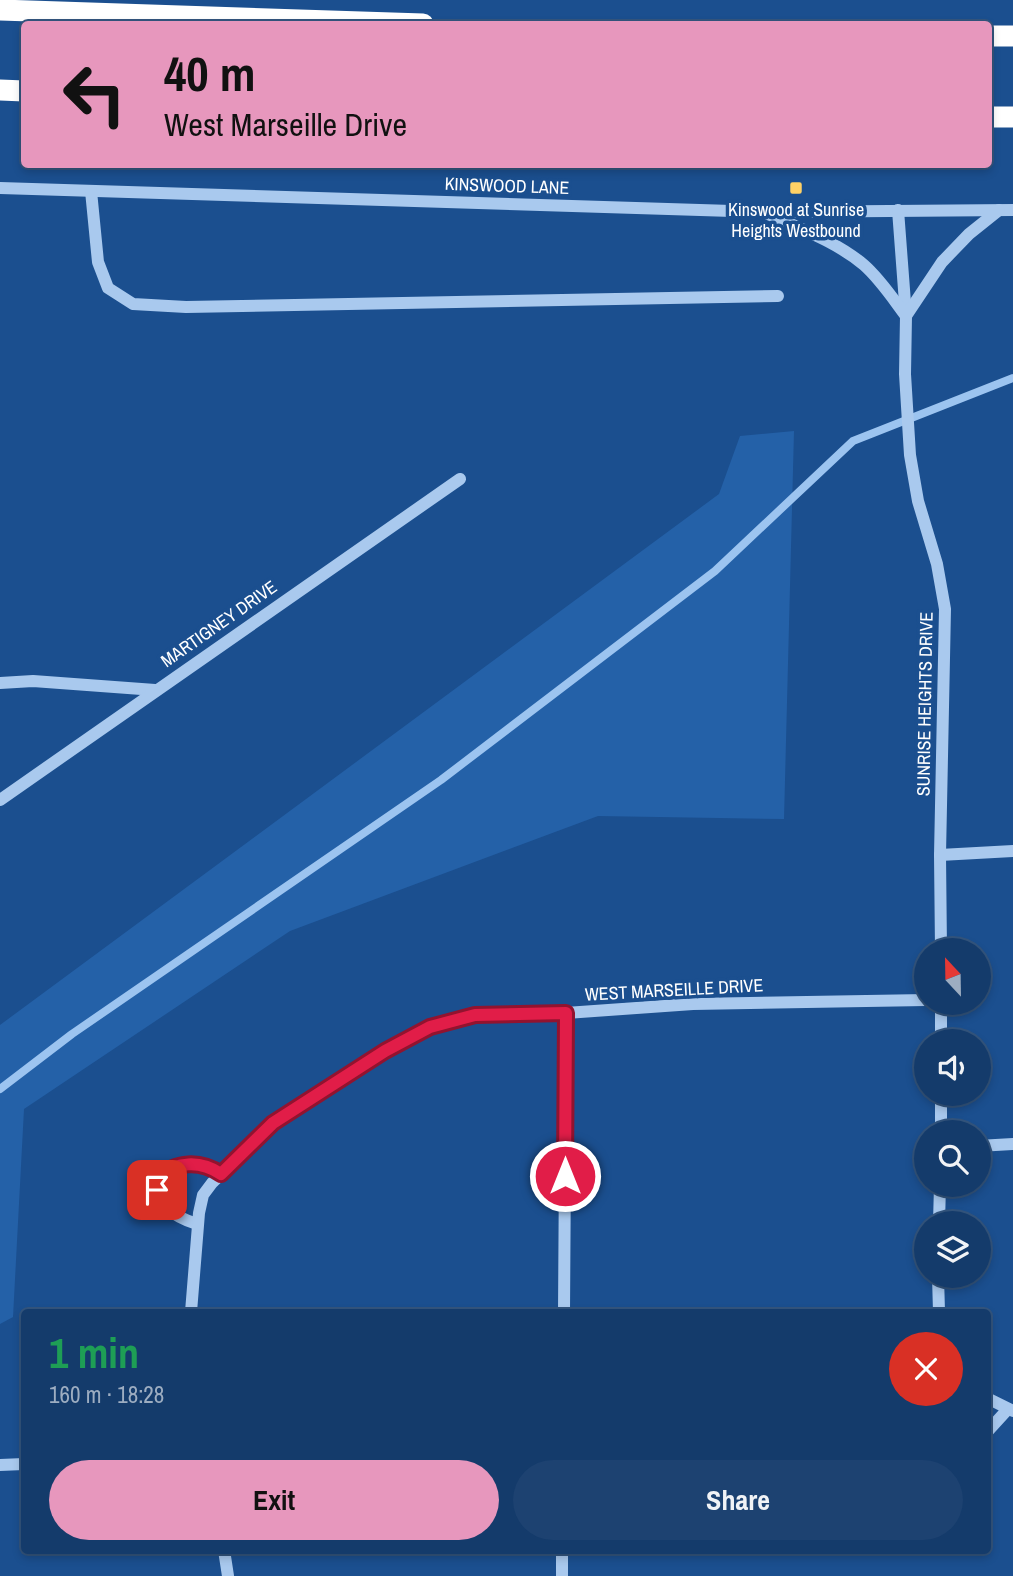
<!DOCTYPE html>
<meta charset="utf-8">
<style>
body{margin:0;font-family:"Archivo Narrow",sans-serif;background:#1d4271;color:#f1f3f6;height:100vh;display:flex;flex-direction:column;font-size:26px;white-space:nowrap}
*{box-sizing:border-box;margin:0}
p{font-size:23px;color:#9dadc1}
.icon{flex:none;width:38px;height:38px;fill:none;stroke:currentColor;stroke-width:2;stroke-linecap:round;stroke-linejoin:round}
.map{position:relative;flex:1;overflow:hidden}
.panel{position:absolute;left:21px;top:1309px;width:970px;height:245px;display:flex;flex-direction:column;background:#143b6b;border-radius:7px;box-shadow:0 4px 10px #0003,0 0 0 2px #33557e}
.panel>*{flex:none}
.hud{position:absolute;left:21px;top:21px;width:971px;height:147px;border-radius:7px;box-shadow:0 4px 10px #0003,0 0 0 2px #33557e;background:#e797bd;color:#111;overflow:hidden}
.needle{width:46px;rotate:338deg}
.tools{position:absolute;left:914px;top:938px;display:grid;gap:14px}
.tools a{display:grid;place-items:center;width:77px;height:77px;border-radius:50%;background:#143b6b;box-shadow:0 4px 10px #0003,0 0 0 2px #33557e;font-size:35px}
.pin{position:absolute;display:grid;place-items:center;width:60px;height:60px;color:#fff;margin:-30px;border-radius:14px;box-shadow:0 4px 10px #0006}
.me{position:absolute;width:77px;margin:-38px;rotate:0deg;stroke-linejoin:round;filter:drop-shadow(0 0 5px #0008)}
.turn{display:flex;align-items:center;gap:24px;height:147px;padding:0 28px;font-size:32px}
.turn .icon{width:91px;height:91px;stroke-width:2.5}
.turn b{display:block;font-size:49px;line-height:60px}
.round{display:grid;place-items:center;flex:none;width:74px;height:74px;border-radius:37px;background:#1d4271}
.head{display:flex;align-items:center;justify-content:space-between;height:119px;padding:0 28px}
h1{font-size:42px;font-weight:700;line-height:52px;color:#1e9e55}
.button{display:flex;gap:14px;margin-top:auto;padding:14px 28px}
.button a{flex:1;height:80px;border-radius:42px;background:#e797bd;color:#111;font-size:28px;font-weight:700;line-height:80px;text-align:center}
.button a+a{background:#1d4271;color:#f1f3f6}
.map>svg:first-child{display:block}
</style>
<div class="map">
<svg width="1013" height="1576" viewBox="0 0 1013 1576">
<rect width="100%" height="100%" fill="#1b4f8f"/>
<path fill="#2461a8" d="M794,431l-10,388 -186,-3 -308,115 -266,178 -11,208 -13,7v-299l719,-531 21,-58z"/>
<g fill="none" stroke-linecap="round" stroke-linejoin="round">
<path stroke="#9cc4f0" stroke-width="8" d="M0,1089l72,-55 369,-254 274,-209 138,-130 160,-63"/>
<g stroke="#a9c9ee" stroke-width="12">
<path d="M0,188l766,24 247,-2"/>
<path d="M91,191l7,71 10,26 25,16 53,3 592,-11"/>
<path d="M898,210l8,106 -1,58 5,81 8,46 19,63 8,45 -5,246 1,95"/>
<path d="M768,214c33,15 69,28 96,51 17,15 29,34 42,51l36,-54 27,-28 30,-24"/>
<path d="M0,683l33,-2 122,9"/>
<path d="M0,800l460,-321"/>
<path d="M940,855l73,-4"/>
<path d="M941,1041v-38"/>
<path d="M941,1132v-38"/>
<path d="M978,1146l35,-2"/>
<path d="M939,1223l1,-38"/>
<path d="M197,1224c-23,-7 -41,-19 -40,-46 19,-18 42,-18 64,-4"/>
<path d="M938,1276l1,36"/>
<path d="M191,1312l8,-99 4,-18 9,-12 61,-60 112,-72 45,-24 46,-12 90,-2 127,-9 233,-4"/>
<path d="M564,1312l2,-299"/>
<path d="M987,1398l26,13"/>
<path d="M987,1432l21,-23"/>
<path d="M0,1465l24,-1"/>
<path d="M224,1550l4,26"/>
<path d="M562,1576v-26"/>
</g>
<g stroke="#fff" stroke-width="21">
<path d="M0,10l423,14"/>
<path d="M989,36h24"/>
<path d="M0,90l24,1"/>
<path d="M989,117h24"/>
</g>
</g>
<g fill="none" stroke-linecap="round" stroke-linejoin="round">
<g stroke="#92132f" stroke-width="18">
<path id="route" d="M157,1190l1,-12c18,-17 42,-18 63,-4l52,-51 112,-72 45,-24 45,-12 91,-2 -1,163"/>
</g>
<use href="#route" stroke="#e11d48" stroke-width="12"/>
</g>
<rect fill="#ffd166" stroke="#1b4f8f" stroke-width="2.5" x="789" y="181" width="14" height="14" rx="3.5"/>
<g text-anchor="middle" stroke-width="7" stroke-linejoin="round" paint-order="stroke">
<g font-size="18" fill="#fff" stroke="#1b4f8f">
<text transform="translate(507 186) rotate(2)" y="6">KINSWOOD LANE</text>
<text transform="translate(219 624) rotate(-35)" y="6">MARTIGNEY DRIVE</text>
<text transform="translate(925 704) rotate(-89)" y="6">SUNRISE HEIGHTS DRIVE</text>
<text transform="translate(674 990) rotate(-3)" y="6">WEST MARSEILLE DRIVE</text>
</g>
<g font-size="18" fill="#fff" stroke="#1b4f8f">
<text x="796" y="216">Kinswood at Sunrise<tspan x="796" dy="21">Heights Westbound</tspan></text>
</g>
</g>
</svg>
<div class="tools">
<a><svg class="needle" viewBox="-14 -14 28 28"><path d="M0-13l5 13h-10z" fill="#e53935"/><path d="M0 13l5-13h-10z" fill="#9dadc1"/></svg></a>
<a><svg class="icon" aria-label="sound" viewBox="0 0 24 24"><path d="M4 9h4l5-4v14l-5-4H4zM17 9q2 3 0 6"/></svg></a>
<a><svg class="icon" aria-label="search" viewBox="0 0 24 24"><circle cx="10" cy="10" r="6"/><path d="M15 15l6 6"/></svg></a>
<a><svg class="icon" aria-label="layers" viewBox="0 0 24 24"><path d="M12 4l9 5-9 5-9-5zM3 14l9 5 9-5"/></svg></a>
</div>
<div class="pin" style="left:157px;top:1190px;background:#d93025"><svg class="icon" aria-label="arrive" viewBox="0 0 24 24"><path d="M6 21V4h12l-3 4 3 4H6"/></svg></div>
<svg class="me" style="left:565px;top:1176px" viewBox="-20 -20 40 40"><circle r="17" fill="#e11d48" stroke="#fff" stroke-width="3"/><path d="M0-11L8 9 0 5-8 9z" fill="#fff"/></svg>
<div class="hud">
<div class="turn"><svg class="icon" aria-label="left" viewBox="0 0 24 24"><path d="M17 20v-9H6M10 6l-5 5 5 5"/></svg><div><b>40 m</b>West Marseille Drive</div></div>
</div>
<section class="panel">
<div class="head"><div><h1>1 min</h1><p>160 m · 18:28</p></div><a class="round" style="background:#d93025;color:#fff"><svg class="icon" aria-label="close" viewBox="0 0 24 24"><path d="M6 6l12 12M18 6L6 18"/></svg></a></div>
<div class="button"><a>Exit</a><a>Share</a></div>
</section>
</div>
